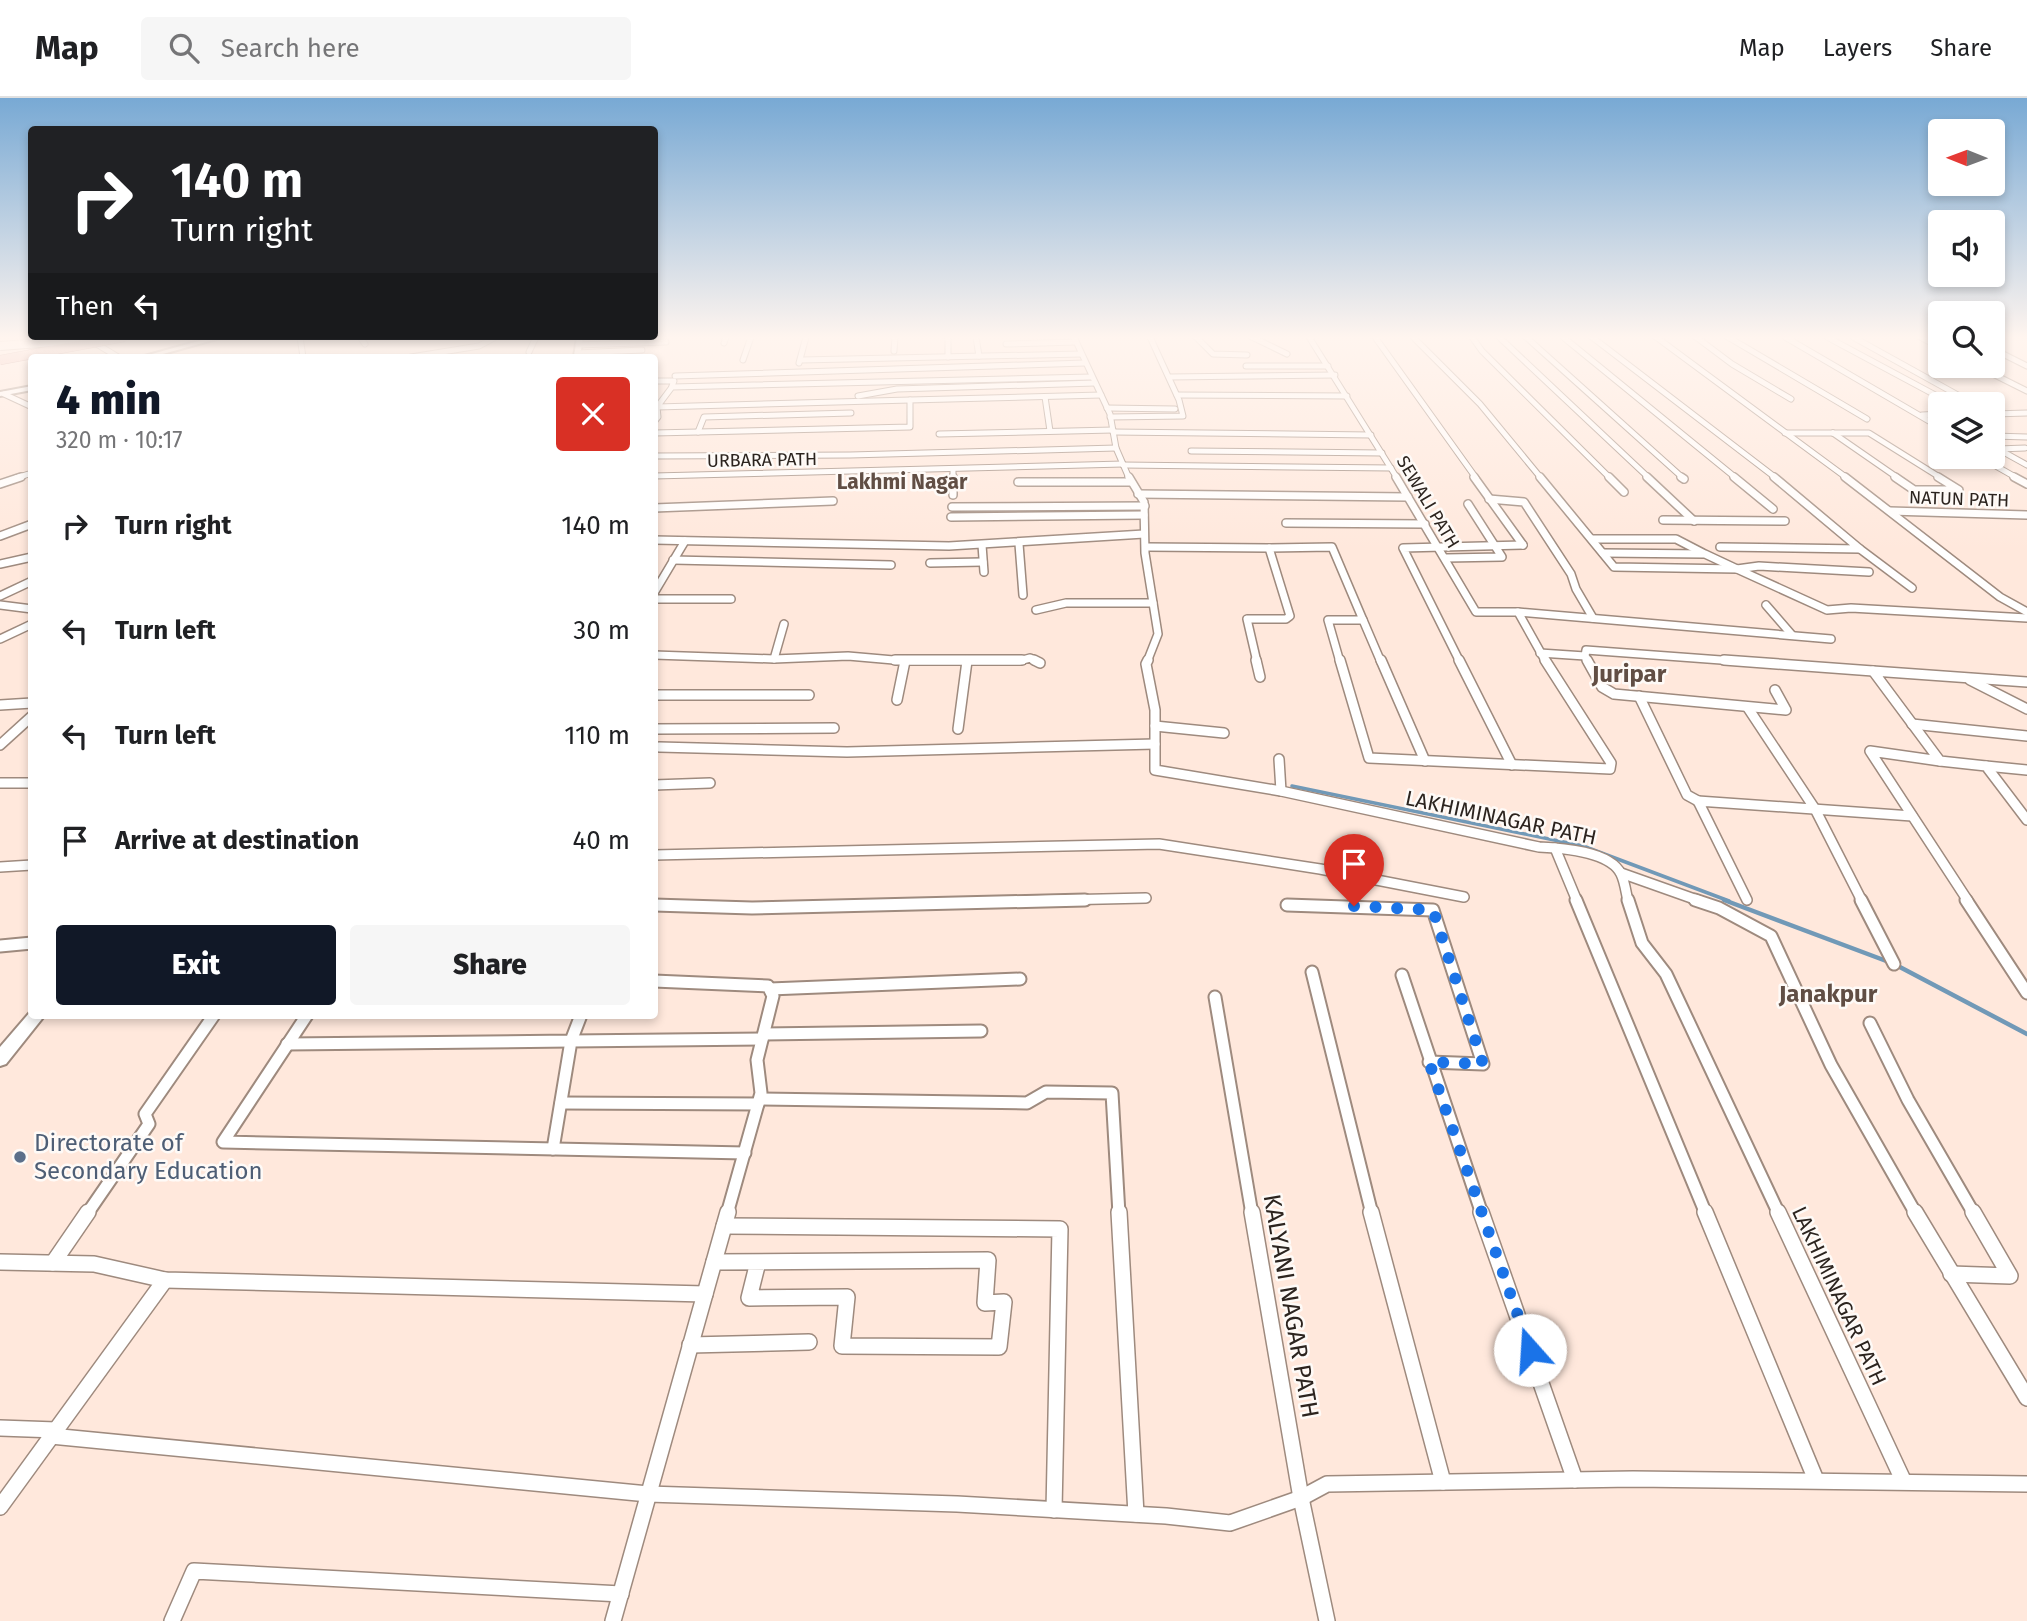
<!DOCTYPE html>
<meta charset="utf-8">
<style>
body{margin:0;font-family:"Fira Sans",sans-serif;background:#f6f6f6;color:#202124;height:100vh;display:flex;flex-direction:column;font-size:26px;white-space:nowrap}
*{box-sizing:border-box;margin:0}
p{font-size:23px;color:#757577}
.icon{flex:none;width:38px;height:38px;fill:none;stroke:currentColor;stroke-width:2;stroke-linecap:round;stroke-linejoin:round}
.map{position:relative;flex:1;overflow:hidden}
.sheet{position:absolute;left:28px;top:256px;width:630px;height:665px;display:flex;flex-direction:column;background:#fff;border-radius:7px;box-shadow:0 4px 10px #0003}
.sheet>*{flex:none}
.banner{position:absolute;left:28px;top:28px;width:630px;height:214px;border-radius:7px;box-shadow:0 4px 10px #0003;background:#202124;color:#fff;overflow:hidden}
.needle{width:46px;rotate:271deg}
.controls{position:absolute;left:1928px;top:21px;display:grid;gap:14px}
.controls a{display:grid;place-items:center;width:77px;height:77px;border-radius:7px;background:#fff;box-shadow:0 4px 10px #0003;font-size:35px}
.pin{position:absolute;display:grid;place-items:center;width:60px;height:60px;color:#fff;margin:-72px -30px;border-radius:50% 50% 50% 0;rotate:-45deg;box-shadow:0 0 7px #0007}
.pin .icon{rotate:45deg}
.me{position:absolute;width:77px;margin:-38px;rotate:341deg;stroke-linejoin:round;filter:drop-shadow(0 0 5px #0008)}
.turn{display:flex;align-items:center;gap:24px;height:147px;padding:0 28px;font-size:32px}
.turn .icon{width:91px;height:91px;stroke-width:2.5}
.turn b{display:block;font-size:49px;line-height:60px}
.then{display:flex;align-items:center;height:66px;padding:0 28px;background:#0003;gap:14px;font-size:26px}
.round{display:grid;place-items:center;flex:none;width:74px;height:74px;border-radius:7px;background:#f6f6f6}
.summary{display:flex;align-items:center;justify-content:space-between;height:119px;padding:0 28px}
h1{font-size:42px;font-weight:800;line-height:52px;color:#111827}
.action{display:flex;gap:14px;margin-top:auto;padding:14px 28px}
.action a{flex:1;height:80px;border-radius:7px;background:#111827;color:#fff;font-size:28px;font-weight:800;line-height:80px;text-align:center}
.action a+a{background:#f6f6f6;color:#202124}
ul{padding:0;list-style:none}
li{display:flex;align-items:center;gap:21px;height:105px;padding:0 28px}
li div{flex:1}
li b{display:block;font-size:26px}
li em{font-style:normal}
header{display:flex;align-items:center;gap:42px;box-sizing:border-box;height:98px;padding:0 35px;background:#fff;border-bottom:2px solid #e0e0e0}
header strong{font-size:33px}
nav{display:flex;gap:38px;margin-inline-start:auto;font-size:24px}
.search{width:490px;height:63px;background:#f6f6f6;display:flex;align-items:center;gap:18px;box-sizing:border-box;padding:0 24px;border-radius:7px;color:#757577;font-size:26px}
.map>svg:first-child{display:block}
</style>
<header>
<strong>Map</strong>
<div class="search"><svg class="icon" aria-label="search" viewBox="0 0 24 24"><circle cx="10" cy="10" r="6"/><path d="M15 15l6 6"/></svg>Search here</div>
<nav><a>Map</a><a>Layers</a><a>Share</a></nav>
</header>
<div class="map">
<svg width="2027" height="1523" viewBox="0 0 2027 1523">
<rect width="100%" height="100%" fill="#ffe8dc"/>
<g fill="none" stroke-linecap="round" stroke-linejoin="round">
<path stroke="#7199b7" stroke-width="3.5" d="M1292,688l291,60 146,55"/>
<g stroke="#7199b7" stroke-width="4.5">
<path d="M1724,802l165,62"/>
<path d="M1896,867l131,69"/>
</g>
<g stroke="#9e8a7e" stroke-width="7">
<g id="street-far4">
<path d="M300,239l3,20"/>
<path d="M360,239l5,7"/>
<path d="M948,239v20"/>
<path d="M976,239l3,19"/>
<path d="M1074,239l36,77 6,34 13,30"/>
<path d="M1196,239l17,17 34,1"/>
<path d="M1252,239l35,17"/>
<path d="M1309,239l88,141"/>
<path d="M1375,239l101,141"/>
<path d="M1413,239l67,67 61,74"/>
<path d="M1472,239l10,14 128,127"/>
<path d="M1499,239l150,141"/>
<path d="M1526,239l157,141"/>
<path d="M1563,239l173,141"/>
<path d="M1592,239l184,141"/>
<path d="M1656,239l191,141"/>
<path d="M1696,239l36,27 59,35"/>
<path d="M1728,239l139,82"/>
<path d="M1785,239l156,91"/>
<path d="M1827,239l125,67"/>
<path d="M1853,239l121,67"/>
<path d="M1920,239l21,11"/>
<path d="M95,245l23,14"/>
<path d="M724,245l2,-6"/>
<path d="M1006,246l70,-2"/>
<path d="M578,247l88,-3"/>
<path d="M1993,251l34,17"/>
<path d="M894,253l1,-14"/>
<path d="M529,254l7,-15"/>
<path d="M577,255l65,-3"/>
<path d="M411,259l68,-11 17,-9"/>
<path d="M743,262l8,-23"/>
<path d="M801,262l280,-6"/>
<path d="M799,265l7,-26"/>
<path d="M1246,268h82"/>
<path d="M1977,268l50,25"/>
<path d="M675,278l410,-13"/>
<path d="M1169,279l166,-2"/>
<path d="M654,283h20l-2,5"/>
<path d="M4,296l28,13"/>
<path d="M1177,297l170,1"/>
<path d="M858,298l39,-7 198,-6"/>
<path d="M1045,299l5,34"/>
<path d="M910,302l-253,7 15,-20 419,-10"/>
<path d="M1107,310l68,1"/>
<path d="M1993,316l34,-1"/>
<path d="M1922,317l19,-1"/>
<path d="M1110,319l73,-1 -4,-16 -29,-63"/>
<path d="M654,324l4,-5 -1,-10"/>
<path d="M698,334l6,-15 147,-4"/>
<path d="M1113,334l258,3"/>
<path d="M654,335l256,-6v-27l191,-5"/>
<path d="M1785,335h48"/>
<path d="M1833,335h36l72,45"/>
<path d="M1833,335l65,45"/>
<path d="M939,336l174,-4"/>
<path d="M1993,338l34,1"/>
<path d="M2025,350l-27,1 29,16"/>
<path d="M1191,353l191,2"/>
<path d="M654,358l196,-1 266,-7"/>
<path d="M1980,359l37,21"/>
<path d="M1123,367l268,3"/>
<path d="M953,371v9"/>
<path d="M654,378l469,-12"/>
<path d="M16,380l16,-5"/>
</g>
</g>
<g stroke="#9e8a7e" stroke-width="10">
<g id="street-far3">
<path d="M953,379v18"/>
<path d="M1129,379l15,25 1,51 13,81 -11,28"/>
<path d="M1396,379l80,135h42l28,50"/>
<path d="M1474,379l49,68"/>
<path d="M1540,379l74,90 123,2 90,41 24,-2 176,10"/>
<path d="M1609,379l15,15"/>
<path d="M1647,379l47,44"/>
<path d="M1681,379l3,2"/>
<path d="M1734,379l39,32"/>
<path d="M1845,379l155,120 27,15"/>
<path d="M1895,379l19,13h45l-21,-13"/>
<path d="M2014,379l13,7"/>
<path d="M1018,384h112"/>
<path d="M0,386l21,-7"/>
<path d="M1138,396l270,3"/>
<path d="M1489,401l35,3 47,72 5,15 17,29"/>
<path d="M952,409l193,-1"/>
<path d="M654,410l179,-7"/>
<path d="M1890,413l137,4"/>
<path d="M951,419l193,-2"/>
<path d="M1663,422l122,1"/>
<path d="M1286,425l139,1"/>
<path d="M0,438l32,-12"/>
<path d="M1592,441h84l27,14"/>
<path d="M654,442l295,6 195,-12"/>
<path d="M1019,446l4,51"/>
<path d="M982,447l2,27"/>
<path d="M1146,449l123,1"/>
<path d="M1720,449l140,2 -86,-72"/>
<path d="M1860,451l52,39"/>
<path d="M1603,455l102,1 32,15 22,-3 110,6"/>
<path d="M1446,460l56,-1 -34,-53"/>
<path d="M673,462l218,5"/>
<path d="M930,465l53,-1"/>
<path d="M0,466l32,-7"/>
<path d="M654,495l31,-52"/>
<path d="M0,498l32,-15"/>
<path d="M654,501h77"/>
<path d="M0,507l32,4"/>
<path d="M1766,507l26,30"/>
<path d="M1036,512l30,-7h87"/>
<path d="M1518,514l313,27"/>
<path d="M1363,522l18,42"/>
<path d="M0,541l32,-15"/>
<path d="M1540,555l45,3 1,-6 162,12"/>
<path d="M654,557l120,4 74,-3 57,5h114l11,-3 8,4"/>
<path d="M1585,558l3,6"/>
<path d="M774,561l10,-35"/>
<path d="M1257,564l-10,-43h39l4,-3 -21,-68 63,-1 31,73h-35l12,42"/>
<path d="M1460,564l-57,-114 120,-3"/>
</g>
</g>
<g stroke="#9e8a7e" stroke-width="12">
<g id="street-far2">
<path d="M895,562h127"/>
<path d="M1034,562l6,3"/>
<path d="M1148,562l-2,4 9,46v60l126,21 258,56c22,1 71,4 82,27 4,8 5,19 7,27"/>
<path d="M1256,562l4,17"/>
<path d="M1340,562l29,98 241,11 1,-6 -66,-103"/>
<path d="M1381,562l44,101"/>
<path d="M1459,562l53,105"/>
<path d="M1587,562l15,27 12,7 172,16 -11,-20"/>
<path d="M1724,562l149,11"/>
<path d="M1970,582l57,29"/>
<path d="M2027,584l-154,-11 67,90 46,5 41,54"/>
<path d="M654,597h155"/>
<path d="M1639,598l48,99 11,6"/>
<path d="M897,602l8,-39"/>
<path d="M0,607l32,-2"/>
<path d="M1748,610l67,101 47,92"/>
<path d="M1912,626l115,12"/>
<path d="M1155,628l69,7"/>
<path d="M654,631l180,-1"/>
<path d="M958,631l9,-68"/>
<path d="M0,647l32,-29"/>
<path d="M659,649l188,5 308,-8"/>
<path d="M1279,661l2,32"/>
<path d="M1940,663l-70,-10 98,150"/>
<path d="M1986,668l41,4"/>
<path d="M0,685h32"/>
<path d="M654,687l56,-2"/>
<path d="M1555,750l22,53"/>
<path d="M654,757l505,-11 161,25 144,28"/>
<path d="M0,769l32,-2"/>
<path d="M1621,775l79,28"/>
<path d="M1747,802l-49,-99 214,15"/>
<path d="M1016,803l130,-3"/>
</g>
</g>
<g stroke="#9e8a7e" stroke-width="15">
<g id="street-far1">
<path d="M1576,802l130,314"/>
<path d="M1628,802l14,43 24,31 113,240"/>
<path d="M1695,802l24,8 52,28 60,129 85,149"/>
<path d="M1861,802l33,64"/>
<path d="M1966,802l61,93"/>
<path d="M654,807l98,3 333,-8"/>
<path d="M1287,807l146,5 50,154 -54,-2"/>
<path d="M0,848l32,-3"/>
<path d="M1312,874l60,242"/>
<path d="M1402,877l80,239"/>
<path d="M654,883l114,5 5,10 -16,64 4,33 -34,121"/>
<path d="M770,891l250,-10"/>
<path d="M1215,899l37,217"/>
<path d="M307,917l-84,127 522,11"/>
<path d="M1870,925l38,77 66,114"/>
<path d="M764,936l217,-3"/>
<path d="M287,946l284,-3 10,-26"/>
<path d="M760,1001l267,4 19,-11 66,1 7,121"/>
<path d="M561,1005l197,1"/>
<path d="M553,1051l18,-108 191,-2"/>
<path d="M87,1116l62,-90 -4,-10 69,-99"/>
</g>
</g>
<g stroke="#9e8a7e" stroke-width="18">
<g id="street">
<path d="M1119,1114l17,302"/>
<path d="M1252,1114l49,286 26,123"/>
<path d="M1371,1114l72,270"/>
<path d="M1481,1114l94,268"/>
<path d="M1705,1114l111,268"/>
<path d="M1778,1114l125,268"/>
<path d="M1915,1114l112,186"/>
<path d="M724,1128l336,3 -6,281"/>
<path d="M0,1164l94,2 71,16 540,14"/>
<path d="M714,1164l274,-2 -3,43 19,-1 -5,45 -157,-1 5,-49 -98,1 9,-36"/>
<path d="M53,1165l35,-51"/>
<path d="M1951,1176l59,2 -37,-64"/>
<path d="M690,1247l119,-3"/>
<path d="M0,1330l56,2"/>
<path d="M51,1338l597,58 309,10 209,12 64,7 71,-25 26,-14 306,-5 394,5"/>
<path d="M0,1409l165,-227"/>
<path d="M172,1523l22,-50 427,23"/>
<path d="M613,1523l115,-409"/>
</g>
</g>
<g stroke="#9e8a7e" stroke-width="4">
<g id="secondary">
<path d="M213,239h11l-72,20h-11z"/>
<path d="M577,239h6l-3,20h-6z"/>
<path d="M32,288v4l-32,6v-4z"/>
<path d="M31,913l1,4h13l-39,49 -6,2v-19z"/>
</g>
</g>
<use href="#street-far4" stroke="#fff" stroke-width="5"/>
<use href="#street-far3" stroke="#fff" stroke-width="7"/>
<use href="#street-far2" stroke="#fff" stroke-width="9"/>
<use href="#street-far1" stroke="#fff" stroke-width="11"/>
<use href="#street" stroke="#fff" stroke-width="15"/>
<use href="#secondary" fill="#fff" fill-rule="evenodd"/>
<g stroke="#9e8a7e" stroke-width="10" stroke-linecap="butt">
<path id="secondary-bridge" d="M0,248l107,-8"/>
</g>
<g stroke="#9f5e56" stroke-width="10" stroke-linecap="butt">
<path id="primary-bridge" d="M0,262l124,-23"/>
</g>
<use href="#secondary-bridge" stroke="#fff" stroke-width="8"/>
<use href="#primary-bridge" stroke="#ebb2ab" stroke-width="9"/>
</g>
<linearGradient id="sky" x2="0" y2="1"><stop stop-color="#78a9d4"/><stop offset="0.53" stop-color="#fff5ef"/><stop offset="1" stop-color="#fff5ef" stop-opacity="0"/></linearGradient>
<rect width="2027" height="452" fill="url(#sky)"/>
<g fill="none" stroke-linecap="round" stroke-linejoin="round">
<path stroke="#1a73e8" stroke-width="12" stroke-dasharray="0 21.6" d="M1354,808l79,4 50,154 -54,-2 101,288"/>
</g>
<circle fill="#5c6f8a" stroke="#fefaf7" stroke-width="2.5" cx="20" cy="1059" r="7"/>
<g text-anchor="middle" stroke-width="5" stroke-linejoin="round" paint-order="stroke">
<g font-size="18" fill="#2c241f" stroke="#fefaf7">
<text transform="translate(762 362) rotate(-1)" y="6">URBARA PATH</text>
<text transform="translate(1959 401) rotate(2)" y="6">NATUN PATH</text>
<text transform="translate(1428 404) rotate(59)" y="6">SEWALI PATH</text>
</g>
<g font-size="21" font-weight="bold" fill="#614e44" stroke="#fefaf7">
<text x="902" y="391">Lakhmi Nagar</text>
</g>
<g font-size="21" fill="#2c241f" stroke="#fefaf7">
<text transform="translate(1501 720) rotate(12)" y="7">LAKHIMINAGAR PATH</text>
<text transform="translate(1839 1198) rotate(65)" y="7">LAKHIMINAGAR PATH</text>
</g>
<g font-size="24" font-weight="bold" fill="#614e44" stroke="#fefaf7">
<text x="1629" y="584">Juripar</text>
<text x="1828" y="904">Janakpur</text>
</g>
<g font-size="24" fill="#4e5e75" stroke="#fefaf7" text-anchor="start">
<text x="34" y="1053">Directorate of<tspan x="34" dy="28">Secondary Education</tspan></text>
</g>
<g font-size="24" fill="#2c241f" stroke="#fefaf7">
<text transform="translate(1291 1208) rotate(80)" y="8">KALYANI NAGAR PATH</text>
</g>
</g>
</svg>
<div class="controls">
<a><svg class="needle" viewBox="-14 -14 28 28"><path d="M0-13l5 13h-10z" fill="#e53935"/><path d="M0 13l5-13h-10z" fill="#757577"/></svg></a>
<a><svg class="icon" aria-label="sound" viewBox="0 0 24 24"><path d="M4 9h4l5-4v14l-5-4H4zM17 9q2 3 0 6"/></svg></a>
<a><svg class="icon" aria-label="search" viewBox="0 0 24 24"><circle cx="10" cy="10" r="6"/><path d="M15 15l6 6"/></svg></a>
<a><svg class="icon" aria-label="layers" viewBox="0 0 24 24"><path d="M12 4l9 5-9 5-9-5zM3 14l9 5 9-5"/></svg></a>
</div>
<div class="pin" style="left:1354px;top:808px;background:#d93025"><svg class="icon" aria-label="arrive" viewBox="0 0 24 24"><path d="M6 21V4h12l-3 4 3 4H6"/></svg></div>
<svg class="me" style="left:1530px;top:1252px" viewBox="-20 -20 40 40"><circle r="19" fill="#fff"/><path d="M0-13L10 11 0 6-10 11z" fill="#1a73e8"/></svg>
<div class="banner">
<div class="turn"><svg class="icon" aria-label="right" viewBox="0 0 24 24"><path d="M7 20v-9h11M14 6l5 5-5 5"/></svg><div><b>140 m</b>Turn right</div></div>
<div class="then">Then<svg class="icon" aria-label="left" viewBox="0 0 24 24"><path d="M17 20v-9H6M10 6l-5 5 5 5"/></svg></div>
</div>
<section class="sheet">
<div class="summary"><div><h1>4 min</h1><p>320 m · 10:17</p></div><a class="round" style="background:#d93025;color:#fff"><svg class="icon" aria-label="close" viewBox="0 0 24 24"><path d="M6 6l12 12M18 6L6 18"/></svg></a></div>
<ul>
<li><svg class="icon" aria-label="right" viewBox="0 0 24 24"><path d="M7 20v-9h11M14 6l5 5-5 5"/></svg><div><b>Turn right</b></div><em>140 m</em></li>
<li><svg class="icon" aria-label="left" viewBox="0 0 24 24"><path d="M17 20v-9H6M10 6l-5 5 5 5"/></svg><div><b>Turn left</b></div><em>30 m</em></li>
<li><svg class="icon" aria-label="left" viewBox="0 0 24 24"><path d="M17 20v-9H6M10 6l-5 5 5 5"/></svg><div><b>Turn left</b></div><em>110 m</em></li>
<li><svg class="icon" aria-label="arrive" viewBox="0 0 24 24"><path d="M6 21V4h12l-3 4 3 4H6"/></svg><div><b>Arrive at destination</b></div><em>40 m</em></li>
</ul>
<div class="action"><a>Exit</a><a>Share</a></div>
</section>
</div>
